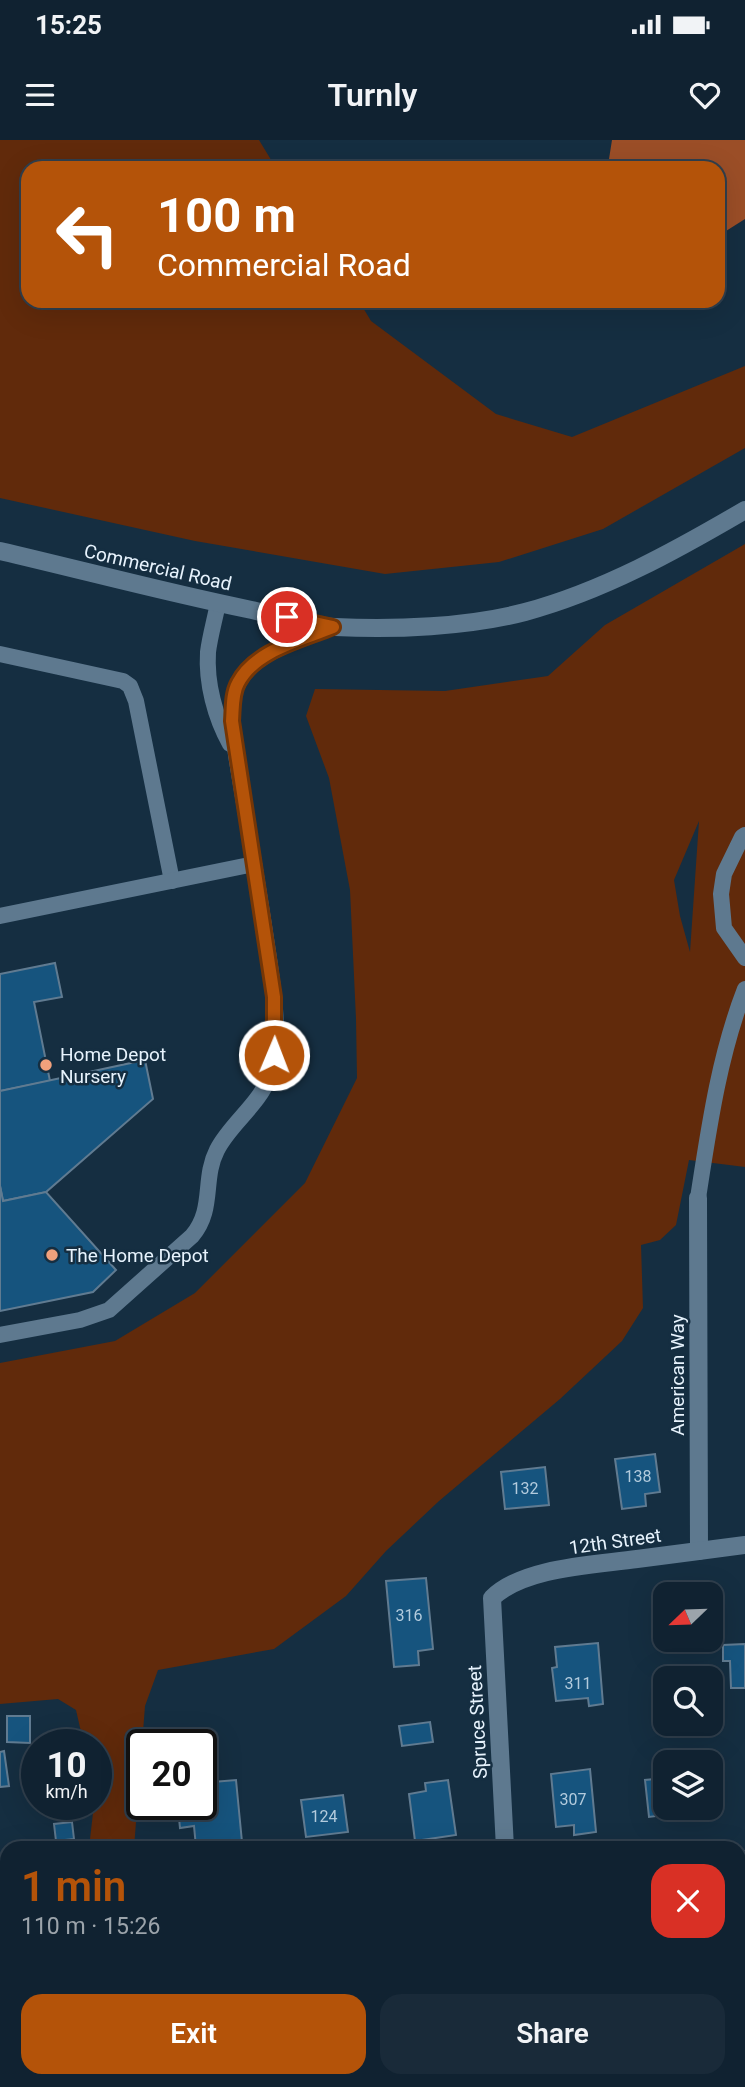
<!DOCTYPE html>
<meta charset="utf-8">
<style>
body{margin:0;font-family:Roboto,sans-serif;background:#192a39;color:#f1f3f6;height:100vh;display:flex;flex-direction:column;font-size:26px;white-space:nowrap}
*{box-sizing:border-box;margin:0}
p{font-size:23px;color:#9ca4ab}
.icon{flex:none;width:38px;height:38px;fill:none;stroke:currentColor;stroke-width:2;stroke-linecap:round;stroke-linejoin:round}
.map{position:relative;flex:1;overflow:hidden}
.side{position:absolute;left:0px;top:1701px;width:746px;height:247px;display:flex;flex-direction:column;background:#102231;border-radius:21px 21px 0 0;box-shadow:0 7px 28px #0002,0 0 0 2px #303f4d}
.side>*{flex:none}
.guide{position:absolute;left:21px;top:21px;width:704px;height:147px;border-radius:21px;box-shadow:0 7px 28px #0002,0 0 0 2px #303f4d;background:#b45309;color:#fff;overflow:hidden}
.needle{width:46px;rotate:247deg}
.fabs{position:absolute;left:653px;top:1442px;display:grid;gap:14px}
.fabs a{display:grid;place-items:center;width:70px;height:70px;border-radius:14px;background:#102231;box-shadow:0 7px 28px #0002,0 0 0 2px #303f4d;font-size:35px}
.speed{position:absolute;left:21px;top:1589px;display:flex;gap:14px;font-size:35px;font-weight:700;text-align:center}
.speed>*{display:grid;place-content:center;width:91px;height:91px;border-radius:50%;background:#102231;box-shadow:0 7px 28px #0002,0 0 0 2px #303f4d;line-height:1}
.speed small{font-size:18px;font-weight:400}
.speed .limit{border:4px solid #111;border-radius:10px;background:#fff;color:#111}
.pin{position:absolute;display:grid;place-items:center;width:60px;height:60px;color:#fff;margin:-30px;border:4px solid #fff;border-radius:50%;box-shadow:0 2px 7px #0007}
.me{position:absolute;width:77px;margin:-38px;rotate:1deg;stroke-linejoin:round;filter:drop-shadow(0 0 5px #0008)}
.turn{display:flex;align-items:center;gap:24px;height:147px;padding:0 21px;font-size:32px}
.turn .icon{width:91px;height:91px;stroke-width:2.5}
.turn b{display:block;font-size:49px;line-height:60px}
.round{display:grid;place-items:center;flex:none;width:74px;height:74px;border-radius:21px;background:#192a39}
.headline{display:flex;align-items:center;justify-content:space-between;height:119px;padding:0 21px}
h1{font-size:42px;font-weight:600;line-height:52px;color:#b45309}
.button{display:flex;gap:14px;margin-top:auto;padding:14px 21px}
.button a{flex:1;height:80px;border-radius:21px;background:#b45309;color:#fff;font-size:28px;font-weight:600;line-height:80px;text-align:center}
.button a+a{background:#192a39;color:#f1f3f6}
.status{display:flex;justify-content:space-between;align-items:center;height:49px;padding:0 35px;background:#102231;direction:ltr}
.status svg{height:19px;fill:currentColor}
header{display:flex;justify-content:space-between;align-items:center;height:91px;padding:0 21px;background:#102231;font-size:32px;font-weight:600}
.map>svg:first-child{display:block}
</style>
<div class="status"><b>15:25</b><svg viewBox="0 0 49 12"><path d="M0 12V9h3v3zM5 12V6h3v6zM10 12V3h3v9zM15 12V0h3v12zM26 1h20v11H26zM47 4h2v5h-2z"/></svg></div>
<header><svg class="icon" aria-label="menu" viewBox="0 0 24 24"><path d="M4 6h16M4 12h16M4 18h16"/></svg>Turnly<svg class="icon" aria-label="heart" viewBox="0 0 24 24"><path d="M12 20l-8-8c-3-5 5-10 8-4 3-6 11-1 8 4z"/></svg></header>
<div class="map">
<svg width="745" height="1947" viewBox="0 0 745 1947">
<rect width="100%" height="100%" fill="#152e41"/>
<g fill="#612a0b" fill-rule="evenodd">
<path d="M0,0h259l17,28h-248v133h331l12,20 125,93 76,23 173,-71v82l-142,81 -104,33 -114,12 -190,-33 -195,-43z"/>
<path d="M745,404v623l-56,-7 -13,65 -16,15 -19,5 2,63 -21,33 -62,58 -121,102 -53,50 -40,45 -72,53 -116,21 -13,36 -11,142h-45l5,-44h2v-59h-12l-8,-35 -18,-11 -58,5v-341l115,-22 80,-48 110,-110 52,-105 -1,-59 -6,-129 -21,-112 -23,-62 9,-27 130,2 103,-15 57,-51zM699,681l-9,131 -10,-36 -6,-36z"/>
</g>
<path fill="#9b4e27" d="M612,0h133v79l-19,12 -8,2v-65h-107l-2,-9z"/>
<g fill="#16547e" stroke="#607b91" stroke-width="2">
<path d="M55,823l7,34 -28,5 16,79 -50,10v-117z"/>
<path d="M145,920l8,39 -107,93 -43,9 -3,-15v-95z"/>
<path d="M0,1046l3,15 43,-9 70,78 -23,22 -93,19z"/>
<path d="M655,1314l5,38 -15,2 1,12 -24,3 -7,-50z"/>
<path d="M545,1327l4,38 -44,4 -4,-37z"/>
<path d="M426,1438l7,71 -15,2 1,14 -25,2 -8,-86z"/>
<path d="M598,1503l5,61 -14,2 -1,-8 -32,3 -4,-33 5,-1 -2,-20z"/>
<path d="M745,1504v44h-14l-1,-27h-7v-16z"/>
<path d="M7,1576h23v27l-23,-1z"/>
<path d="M430,1582l3,20 -31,4 -3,-20z"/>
<path d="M4,1611l5,35 -9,1v-35z"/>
<path d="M590,1629l6,63 -22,3v-10l-18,2 -5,-53z"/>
<path d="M665,1638v30h31l1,3 -48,6 -4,-37z"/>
<path d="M236,1640l6,62 -46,5 -2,-21 -14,2 -2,-20 23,-4v-21z"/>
<path d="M448,1640l8,55 -41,6 -6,-47 17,-3 -1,-8z"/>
<path d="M343,1655l5,37 -42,5 -5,-37z"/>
<path d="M72,1682l2,17 -18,2 -2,-17z"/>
<rect x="738" y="1787" width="7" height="45"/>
</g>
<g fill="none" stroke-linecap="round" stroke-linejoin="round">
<g stroke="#5e798f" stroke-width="16">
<path d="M218,463c-3,16 -8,33 -10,49 -2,31 7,65 22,92"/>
<path d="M0,514l123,27 7,5 6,15 36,180"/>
<path d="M745,695l-3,2 -18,37 -3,20 3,34 21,30"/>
<path d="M0,776l254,-52"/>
<path d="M698,1058c11,-71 21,-142 47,-209"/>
<path d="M0,1195l80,-15 29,-10 83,-74c23,-27 10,-57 25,-86 13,-26 42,-45 52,-73 14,-38 3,-98 -3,-138 -9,-61 -20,-123 -30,-184 -2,-19 -6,-40 -2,-60 9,-41 65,-54 99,-68"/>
</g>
<g stroke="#5e798f" stroke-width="18">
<path d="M698,1058l1,353"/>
<path d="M505,1708l-13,-250c31,-31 102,-33 145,-39 36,-5 72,-9 108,-14"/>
<path d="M738,1720l7,-1"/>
<path d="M0,1799l7,-1"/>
<path d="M527,1941l1,6"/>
</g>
<path stroke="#5e798f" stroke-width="18" d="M0,411c82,19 164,41 247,58 29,6 59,17 88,18 59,3 133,0 190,-15 78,-21 150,-61 220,-102"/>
</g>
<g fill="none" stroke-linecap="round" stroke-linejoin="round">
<g stroke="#753606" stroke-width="18">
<path id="route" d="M274,915v-58l-42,-276c1,-13 0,-27 6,-38 17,-33 64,-43 95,-56l-46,-10"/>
</g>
<use href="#route" stroke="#b45309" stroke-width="12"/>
</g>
<g fill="#f1a17c" stroke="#152e41" stroke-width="2.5">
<circle cx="46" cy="925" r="7"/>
<circle cx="52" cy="1115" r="7"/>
</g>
<g text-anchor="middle" stroke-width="5" stroke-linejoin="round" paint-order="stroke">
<g font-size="16" fill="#b3cbdd">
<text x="638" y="1342">138</text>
<text x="525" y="1354">132</text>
<text x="409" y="1481">316</text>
<text x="578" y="1549">311</text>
<text x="573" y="1665">307</text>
<text x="324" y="1682">124</text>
</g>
<g font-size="19" fill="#e7f3fd" stroke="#152e41">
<text transform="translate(158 427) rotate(13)" y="7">Commercial Road</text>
<text transform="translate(677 1235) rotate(-90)" y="7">American Way</text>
<text transform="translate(615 1401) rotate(-8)" y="7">12th Street</text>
<text transform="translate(477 1582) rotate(-93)" y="7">Spruce Street</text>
</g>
<g font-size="19" fill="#e7f3fd" stroke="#152e41" text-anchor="start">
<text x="60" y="921">Home Depot<tspan x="60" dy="22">Nursery</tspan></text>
<text x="66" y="1122">The Home Depot</text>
</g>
</g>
</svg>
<div class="fabs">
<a><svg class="needle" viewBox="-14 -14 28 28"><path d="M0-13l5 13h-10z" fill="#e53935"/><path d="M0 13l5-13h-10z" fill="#9ca4ab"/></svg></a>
<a><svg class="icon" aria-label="search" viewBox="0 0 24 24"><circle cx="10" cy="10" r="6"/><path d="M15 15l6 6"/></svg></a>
<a><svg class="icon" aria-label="layers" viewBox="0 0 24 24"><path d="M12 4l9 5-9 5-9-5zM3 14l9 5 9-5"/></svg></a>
</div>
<div class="speed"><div>10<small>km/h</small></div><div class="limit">20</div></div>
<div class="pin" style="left:287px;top:477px;background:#d93025"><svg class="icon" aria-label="arrive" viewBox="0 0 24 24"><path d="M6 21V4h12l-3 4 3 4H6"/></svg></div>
<svg class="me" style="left:274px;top:915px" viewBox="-20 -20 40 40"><circle r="17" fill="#b45309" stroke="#fff" stroke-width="3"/><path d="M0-11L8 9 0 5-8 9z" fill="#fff"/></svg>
<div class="guide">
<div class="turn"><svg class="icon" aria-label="left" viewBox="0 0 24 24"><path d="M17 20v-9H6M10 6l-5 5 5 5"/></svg><div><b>100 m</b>Commercial Road</div></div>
</div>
<section class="side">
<div class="headline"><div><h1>1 min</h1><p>110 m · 15:26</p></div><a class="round" style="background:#d93025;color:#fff"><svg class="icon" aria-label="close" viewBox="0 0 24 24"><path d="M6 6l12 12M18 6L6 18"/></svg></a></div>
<div class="button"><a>Exit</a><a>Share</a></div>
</section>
</div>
